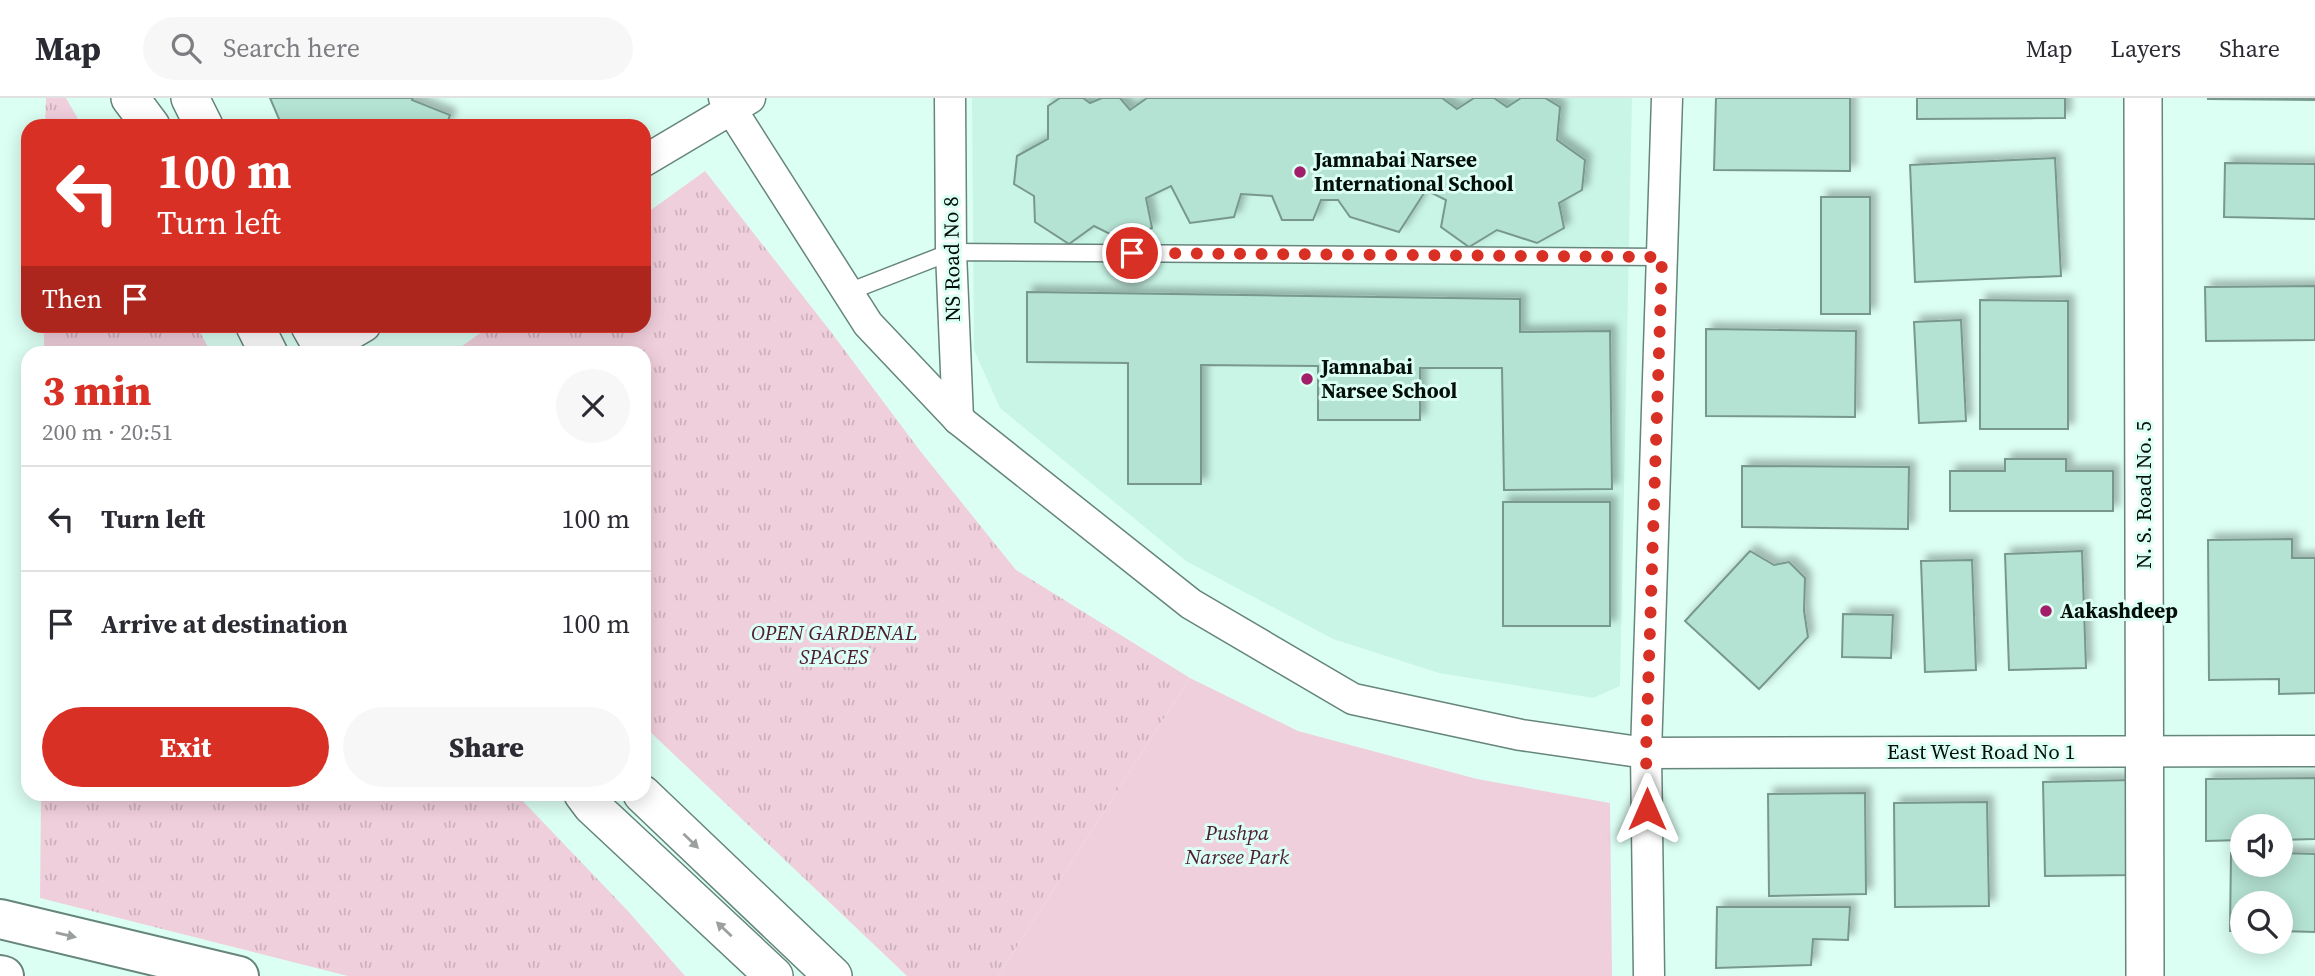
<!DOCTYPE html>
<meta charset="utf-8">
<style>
body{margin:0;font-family:"Source Serif 4",serif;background:#f7f7f7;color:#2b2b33;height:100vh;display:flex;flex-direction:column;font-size:26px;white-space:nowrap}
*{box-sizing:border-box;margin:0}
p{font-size:23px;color:#7c7c81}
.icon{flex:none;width:38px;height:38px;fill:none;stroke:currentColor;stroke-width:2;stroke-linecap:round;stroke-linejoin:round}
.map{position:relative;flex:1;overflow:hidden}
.drawer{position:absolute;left:21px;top:248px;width:630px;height:455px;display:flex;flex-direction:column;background:#fff;border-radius:21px;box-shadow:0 4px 18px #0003}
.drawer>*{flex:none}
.top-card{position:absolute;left:21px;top:21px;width:630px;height:214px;border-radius:21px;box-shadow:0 4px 18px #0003;background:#d93025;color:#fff;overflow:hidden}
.tools{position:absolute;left:2230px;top:716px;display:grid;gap:14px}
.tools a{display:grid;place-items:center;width:63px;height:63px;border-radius:50%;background:#fff;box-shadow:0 4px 18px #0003;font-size:35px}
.pin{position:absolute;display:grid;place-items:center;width:60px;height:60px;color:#fff;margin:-30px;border:4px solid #fff;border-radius:50%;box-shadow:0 2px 7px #0007}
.me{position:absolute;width:77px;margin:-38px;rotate:0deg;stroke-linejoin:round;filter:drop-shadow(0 0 5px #0008)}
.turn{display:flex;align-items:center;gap:24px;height:147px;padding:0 21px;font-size:32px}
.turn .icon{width:91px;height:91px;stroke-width:2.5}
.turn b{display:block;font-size:49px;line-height:60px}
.then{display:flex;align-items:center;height:66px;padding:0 21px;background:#0003;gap:14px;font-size:26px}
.round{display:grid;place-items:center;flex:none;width:74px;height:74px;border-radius:37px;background:#f7f7f7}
.headline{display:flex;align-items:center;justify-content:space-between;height:119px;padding:0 21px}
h1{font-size:42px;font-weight:800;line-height:52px;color:#d93025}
.cta{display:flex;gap:14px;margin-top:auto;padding:14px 21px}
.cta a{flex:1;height:80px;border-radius:42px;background:#d93025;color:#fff;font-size:28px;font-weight:800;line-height:80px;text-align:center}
.cta a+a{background:#f7f7f7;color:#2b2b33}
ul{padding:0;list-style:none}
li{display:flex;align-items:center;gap:21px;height:105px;padding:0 21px;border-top:2px solid #e1e1e2}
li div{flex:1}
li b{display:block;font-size:26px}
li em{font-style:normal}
header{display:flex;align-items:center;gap:42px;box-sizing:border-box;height:98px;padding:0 35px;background:#fff;border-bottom:2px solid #e1e1e2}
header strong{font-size:33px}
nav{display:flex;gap:38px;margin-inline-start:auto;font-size:24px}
.search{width:490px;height:63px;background:#f7f7f7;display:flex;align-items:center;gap:18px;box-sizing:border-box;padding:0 24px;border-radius:38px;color:#7c7c81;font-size:26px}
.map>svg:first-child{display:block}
</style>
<header>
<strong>Map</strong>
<div class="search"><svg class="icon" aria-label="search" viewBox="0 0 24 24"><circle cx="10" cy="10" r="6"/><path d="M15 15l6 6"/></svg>Search here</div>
<nav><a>Map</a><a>Layers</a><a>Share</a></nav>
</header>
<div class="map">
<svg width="2315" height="878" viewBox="0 0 2315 878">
<defs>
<pattern id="park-tufts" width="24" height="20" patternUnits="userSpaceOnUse" patternTransform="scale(1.75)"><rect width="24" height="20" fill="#f0cfdc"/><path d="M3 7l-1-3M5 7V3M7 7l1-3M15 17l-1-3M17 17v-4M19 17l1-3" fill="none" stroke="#ccb1bb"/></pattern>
<filter id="shadow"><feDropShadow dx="6" dy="-6" stdDeviation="3.5" flood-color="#0004"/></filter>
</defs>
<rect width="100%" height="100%" fill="#dcfff3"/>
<path fill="#c9f5e6" d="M972,0h660l-12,588 -27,12 -154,-25 -106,-34 -147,-78 -186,-153 -26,-58z"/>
<g fill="url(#park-tufts)">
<path d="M46,0h20l16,28h-37z"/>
<path d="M705,73l126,161 90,120 95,118 174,108 -192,298h-91l-263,-250v-372h-193l39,-28h154v-111z"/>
<path d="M44,228h153l14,27h-167z"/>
<path d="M41,697h476l110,115 58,66h-337l-308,-78z"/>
</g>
<path fill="#f0cfdc" d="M1190,580l108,53 179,48 133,24 2,173h-614z"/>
<g fill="#b4e2d3" stroke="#78988e" stroke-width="2" filter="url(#shadow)">
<path d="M270,0h143l-1,2 38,15 -4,11h-164z"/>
<path d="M1060,0h23l7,5 12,-5h18l10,12 17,-12h295l15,11 17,-11h20l13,9 14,-9h24l15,9 -3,33 28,20 -3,30 -23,13 5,25 -27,15 -40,-13 -28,17 -28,-20 5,-27 -20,-10 -27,42 -49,-15 -12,-17h-17l-8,20h-31l-10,-24 -31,-2 -7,23 -44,6 -19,-37 -25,12 6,30 -28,13 -30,-15 -25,18 -34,-22 -1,-26 -20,-12 3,-28 31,-17v-33z"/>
<path d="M1716,0h134v73l-136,-1z"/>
<path d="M1917,0h148v20l-148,1z"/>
<path d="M2315,0v2l-107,-1v-1z"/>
<path d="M2055,60l6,118 -146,6 -5,-117z"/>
<path d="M2225,65l90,1v55l-91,-2z"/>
<rect x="1821" y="99" width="49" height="117"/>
<path d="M2315,188v54l-109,1 -1,-54z"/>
<path d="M1027,194l493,7v33l90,-1 2,158 -108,1 -2,-122h-82v52h-102v-54l-117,-1v119h-73v-121l-101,-1z"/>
<path d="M1980,202l88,1v128h-88z"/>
<path d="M1961,222l5,101 -47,2 -5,-101z"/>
<path d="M1706,231l150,2 -1,86 -149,-1z"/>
<path d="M2005,361h61v12h47v40h-163v-40h55z"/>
<path d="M1742,368l167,1 -1,62 -166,-2z"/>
<rect x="1503" y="404" width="107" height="124"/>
<path d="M2292,441v19h23v135l-36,1v-15l-70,1 -1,-140z"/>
<path d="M1750,453l24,14 15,-3 16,16 -1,33 4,26 -49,52 -74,-68z"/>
<path d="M2082,453l4,117 -77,2 -4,-116z"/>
<path d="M1972,462l4,110 -51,2 -4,-111z"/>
<path d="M1843,516l50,1 -2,43 -49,-1z"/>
<path d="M2315,680v61l-35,1v-14h-38v14l-36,1v-62z"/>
<path d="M2133,682l1,95 -89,1 -2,-94z"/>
<path d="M1865,695l1,101 -97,2 -1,-102z"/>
<path d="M1987,704l2,104 -94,1 -1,-104z"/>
<path d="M2231,755h11v11h38v-11l35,1v78l-35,-1v-28h-38v28h-12z"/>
<path d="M1717,809h133l-2,33 -35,-1 -2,26 -95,3z"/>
</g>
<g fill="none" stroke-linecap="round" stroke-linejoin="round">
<g stroke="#66857b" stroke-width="19">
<path id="service" d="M848,194l103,-40 711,5"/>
</g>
<g stroke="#66857b" stroke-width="33">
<g id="minor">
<path d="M724,0l144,226 90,95 233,185 162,95 168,36 125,18 669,-2"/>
<path d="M950,0l1,154 7,167"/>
<path d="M644,63l106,-63"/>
<path d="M317,256l48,-28"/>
<path d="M1649,878l-3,-223 21,-655"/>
</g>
</g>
<g stroke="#66857b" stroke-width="40">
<g id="tertiary">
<path d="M130,0l21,28"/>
<path d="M190,0l14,28"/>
<path d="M2143,0l2,878"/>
<path d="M255,228l14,28"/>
<path d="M310,228l16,28"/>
<path d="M583,696l9,12 182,170"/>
<path d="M642,696l191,182"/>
</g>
</g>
<g stroke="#66857b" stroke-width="42">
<g id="secondary">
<path d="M0,821l239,57"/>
<path d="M0,877l4,1"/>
</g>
</g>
<use href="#service" stroke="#fff" stroke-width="16"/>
<use href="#minor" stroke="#fff" stroke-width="30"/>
<use href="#tertiary" stroke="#fff" stroke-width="37"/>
<use href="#secondary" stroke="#fff" stroke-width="38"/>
</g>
<defs><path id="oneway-solid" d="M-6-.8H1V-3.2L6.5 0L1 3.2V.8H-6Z" transform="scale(1.75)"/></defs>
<g fill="#9b9f9d">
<use href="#oneway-solid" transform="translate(691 743) rotate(44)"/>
<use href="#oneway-solid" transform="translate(724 831) rotate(-137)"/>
<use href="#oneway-solid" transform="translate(66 837) rotate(13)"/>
</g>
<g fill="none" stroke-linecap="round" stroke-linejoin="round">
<path stroke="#d93025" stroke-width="12" stroke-dasharray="0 21.6" d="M1132,155l530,4 -16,496 1,56"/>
</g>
<g fill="#a31e6a" stroke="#dcfff3" stroke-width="2.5">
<circle cx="1300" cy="74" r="7"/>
<circle cx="1307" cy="281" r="7"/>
<circle cx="2046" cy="513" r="7"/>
</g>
<g text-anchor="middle" stroke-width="6" stroke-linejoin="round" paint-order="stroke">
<g font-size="21" font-weight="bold" fill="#040f0b" stroke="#dcfff3" text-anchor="start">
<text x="1314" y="69">Jamnabai Narsee<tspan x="1314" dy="24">International School</tspan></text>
<text x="1321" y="276">Jamnabai<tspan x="1321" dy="24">Narsee School</tspan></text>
<text x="2060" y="520">Aakashdeep</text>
</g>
<g font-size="21" fill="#040f0b" stroke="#dcfff3">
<text transform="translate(952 161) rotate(-91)" y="7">NS Road No 8</text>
<text transform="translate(2144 397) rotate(-90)" y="7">N. S. Road No. 5</text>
<text x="1981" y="661">East West Road No 1</text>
</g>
<g font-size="21" font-style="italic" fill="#4f1c36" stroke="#dcfff3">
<text x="834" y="542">OPEN GARDENAL<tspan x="834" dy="24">SPACES</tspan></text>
<text x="1237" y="742">Pushpa<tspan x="1237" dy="24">Narsee Park</tspan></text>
</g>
</g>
</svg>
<div class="tools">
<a><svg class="icon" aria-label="sound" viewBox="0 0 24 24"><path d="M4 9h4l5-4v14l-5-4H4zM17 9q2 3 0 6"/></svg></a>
<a><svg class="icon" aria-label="search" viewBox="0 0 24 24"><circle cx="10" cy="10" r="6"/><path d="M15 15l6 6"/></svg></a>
</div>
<div class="pin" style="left:1132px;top:155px;background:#d93025"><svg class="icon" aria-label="arrive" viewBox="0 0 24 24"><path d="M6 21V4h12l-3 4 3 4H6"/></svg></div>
<svg class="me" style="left:1647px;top:711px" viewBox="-20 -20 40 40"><path d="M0-17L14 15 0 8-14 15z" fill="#d93025" stroke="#fff" stroke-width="4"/></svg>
<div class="top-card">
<div class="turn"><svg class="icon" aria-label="left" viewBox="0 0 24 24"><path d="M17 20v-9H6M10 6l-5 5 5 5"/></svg><div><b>100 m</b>Turn left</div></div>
<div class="then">Then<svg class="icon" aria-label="arrive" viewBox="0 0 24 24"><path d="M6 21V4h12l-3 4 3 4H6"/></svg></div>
</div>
<section class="drawer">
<div class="headline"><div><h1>3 min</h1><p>200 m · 20:51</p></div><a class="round"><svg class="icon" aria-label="close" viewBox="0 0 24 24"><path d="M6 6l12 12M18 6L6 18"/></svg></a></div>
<ul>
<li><svg class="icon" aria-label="left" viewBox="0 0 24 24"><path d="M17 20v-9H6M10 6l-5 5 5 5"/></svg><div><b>Turn left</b></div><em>100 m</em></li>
<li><svg class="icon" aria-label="arrive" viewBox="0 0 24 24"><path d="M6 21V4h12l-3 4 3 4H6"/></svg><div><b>Arrive at destination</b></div><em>100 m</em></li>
</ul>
<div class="cta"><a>Exit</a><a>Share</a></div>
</section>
</div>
